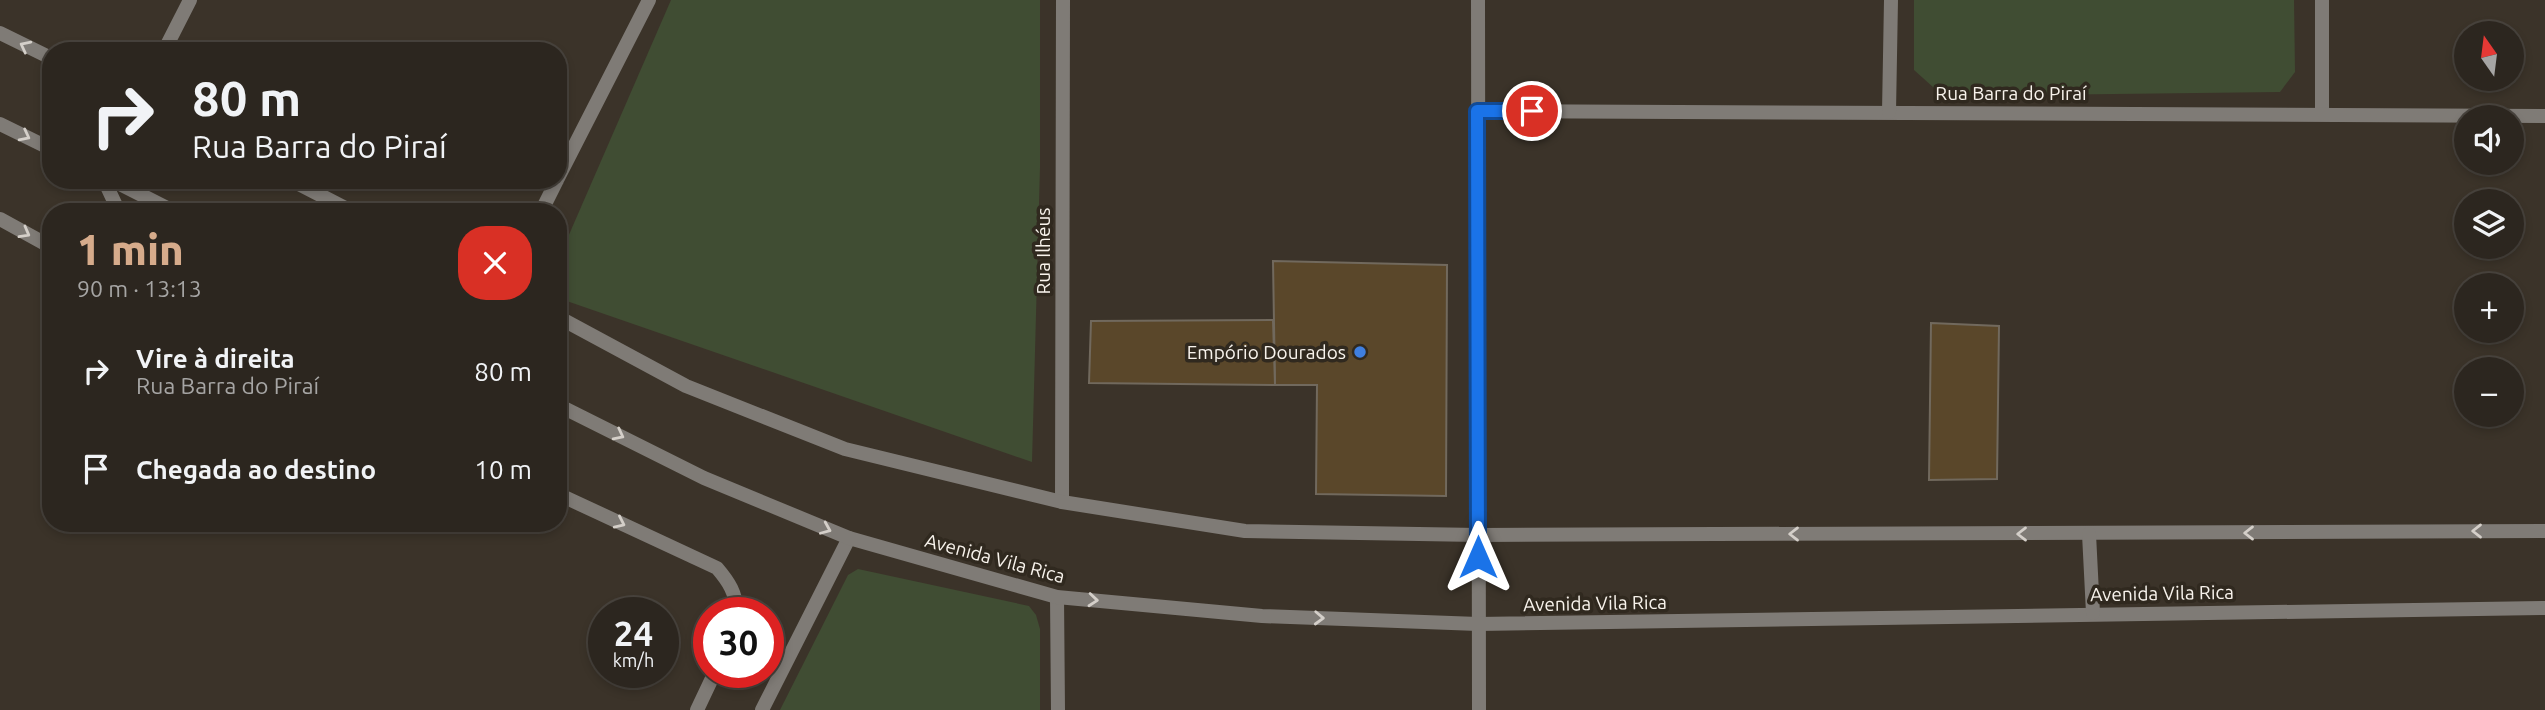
<!DOCTYPE html>
<html lang="pt">
<meta charset="utf-8">
<style>
body{margin:0;font-family:Ubuntu,sans-serif;background:#38322c;color:#f1f3f6;height:100vh;display:flex;flex-direction:column;font-size:26px;white-space:nowrap}
*{box-sizing:border-box;margin:0}
p{font-size:23px;color:#a6a5a4}
.icon{flex:none;width:38px;height:38px;fill:none;stroke:currentColor;stroke-width:2;stroke-linecap:round;stroke-linejoin:round}
.map{position:relative;flex:1;overflow:hidden}
.drawer{position:absolute;left:42px;top:203px;width:525px;height:329px;display:flex;flex-direction:column;background:#2c261f;border-radius:28px;box-shadow:0 4px 10px #0003,0 0 0 2px #48433d}
.drawer>*{flex:none}
.hud{position:absolute;left:42px;top:42px;width:525px;height:147px;border-radius:28px;box-shadow:0 4px 10px #0003,0 0 0 2px #48433d;background:#2c261f;color:#f1f3f6;overflow:hidden}
.needle{width:46px;rotate:346deg}
.controls{position:absolute;left:2454px;top:21px;display:grid;gap:14px}
.controls a{display:grid;place-items:center;width:70px;height:70px;border-radius:50%;background:#2c261f;box-shadow:0 4px 10px #0003,0 0 0 2px #48433d;font-size:35px}
.speed{position:absolute;left:588px;top:597px;display:flex;gap:14px;font-size:35px;font-weight:700;text-align:center}
.speed>*{display:grid;place-content:center;width:91px;height:91px;border-radius:50%;background:#2c261f;box-shadow:0 4px 10px #0003,0 0 0 2px #48433d;line-height:1}
.speed small{font-size:18px;font-weight:400}
.speed .limit{border:10px solid #d22;background:#fff;color:#111}
.pin{position:absolute;display:grid;place-items:center;width:60px;height:60px;color:#fff;margin:-30px;border:4px solid #fff;border-radius:50%;box-shadow:0 2px 7px #0007}
.me{position:absolute;width:77px;margin:-38px;rotate:0deg;stroke-linejoin:round;filter:drop-shadow(0 0 5px #0008)}
.turn{display:flex;align-items:center;gap:24px;height:147px;padding:0 35px;font-size:32px}
.turn .icon{width:91px;height:91px;stroke-width:2.5}
.turn b{display:block;font-size:49px;line-height:60px}
.round{display:grid;place-items:center;flex:none;width:74px;height:74px;border-radius:28px;background:#38322c}
.summary{display:flex;align-items:center;justify-content:space-between;height:119px;padding:0 35px}
h1{font-size:42px;font-weight:800;line-height:52px;color:#d6ab8b}
ul{padding:0;list-style:none}
li{display:flex;align-items:center;gap:21px;height:98px;padding:0 35px}
li div{flex:1}
li b{display:block;font-size:26px}
li em{font-style:normal}
.map>svg:first-child{display:block}
</style>
<div class="map">
<svg width="2545" height="710" viewBox="0 0 2545 710">
<rect width="100%" height="100%" fill="#3b3329"/>
<g fill="#404d33">
<path d="M671,0h369v167l-8,295 -474,-164v-38z"/>
<path d="M1914,0h380l1,72 -15,20 -337,4 -29,-26z"/>
<path d="M858,569l171,37 7,9 4,14v81h-260l68,-135z"/>
</g>
<g fill="#5a472a" stroke="#71695d" stroke-width="2">
<path d="M1273,261l174,4 -1,231 -130,-2 1,-109h-42z"/>
<path d="M1273,320l2,65 -186,-2 2,-62z"/>
<path d="M1931,323l68,3 -2,153 -68,1z"/>
</g>
<g fill="none" stroke-linecap="round" stroke-linejoin="round">
<g stroke="#7f7b76" stroke-width="14">
<path d="M0,219l51,28"/>
<path d="M558,494l159,74c12,14 19,25 20,44"/>
<path d="M697,710l18,-38"/>
</g>
<g stroke="#7f7b76" stroke-width="14">
<path d="M1478,0l1,710"/>
<path d="M2322,0v114"/>
<path d="M164,51l26,-51"/>
<path d="M1477,111l1068,5"/>
<path d="M1889,112l2,-112"/>
<path d="M558,178l91,-178"/>
<path d="M104,180l15,32"/>
<path d="M541,212l16,-32"/>
<path d="M1062,502l1,-502"/>
<path d="M1057,597l1,113"/>
<path d="M762,710l87,-172"/>
</g>
<g stroke="#7f7b76" stroke-width="14">
<path d="M0,33l51,25"/>
<path d="M0,124l51,25"/>
<path d="M112,180l63,32"/>
<path d="M291,180l62,32"/>
<path d="M558,317l128,69 159,63 217,53 183,29 233,4 1067,-4"/>
<path d="M558,405l146,73 145,60 208,59 205,19 216,8 1067,-16"/>
<path d="M2089,534l4,79"/>
</g>
</g>
<defs><path id="oneway-chevron" d="M-2-3.5L2.5 0L-2 3.5" fill="none" stroke-width="1.6" stroke-linecap="round" stroke-linejoin="round" transform="scale(1.75)"/></defs>
<g stroke="#d4cfc9">
<use href="#oneway-chevron" transform="translate(25 46) rotate(-153)"/>
<use href="#oneway-chevron" transform="translate(25 136) rotate(27)"/>
<use href="#oneway-chevron" transform="translate(25 233) rotate(29)"/>
<use href="#oneway-chevron" transform="translate(619 435) rotate(27)"/>
<use href="#oneway-chevron" transform="translate(620 523) rotate(25)"/>
<use href="#oneway-chevron" transform="translate(826 529) rotate(23)"/>
<use href="#oneway-chevron" transform="translate(2477 531) rotate(180)"/>
<use href="#oneway-chevron" transform="translate(2249 533) rotate(180)"/>
<use href="#oneway-chevron" transform="translate(1794 534) rotate(180)"/>
<use href="#oneway-chevron" transform="translate(2022 534) rotate(180)"/>
<use href="#oneway-chevron" transform="translate(1093 600) rotate(5)"/>
<use href="#oneway-chevron" transform="translate(1319 618) rotate(2)"/>
</g>
<g fill="none" stroke-linecap="round" stroke-linejoin="round">
<g stroke="#114b97" stroke-width="18">
<path id="route" d="M1478,557l-1,-446h55"/>
</g>
<use href="#route" stroke="#1a73e8" stroke-width="12"/>
</g>
<circle fill="#3f7fe0" stroke="#30291f" stroke-width="2.5" cx="1360" cy="352" r="7"/>
<g text-anchor="middle" stroke-width="7" stroke-linejoin="round" paint-order="stroke">
<g font-size="19" fill="#f8f3ec" stroke="#30291f">
<text x="2011" y="100">Rua Barra do Piraí</text>
<text transform="translate(1043 251) rotate(-90)" y="7">Rua Ilhéus</text>
<text transform="translate(995 558) rotate(15)" y="7">Avenida Vila Rica</text>
<text transform="translate(2162 593) rotate(-1)" y="7">Avenida Vila Rica</text>
<text transform="translate(1595 603) rotate(-1)" y="7">Avenida Vila Rica</text>
</g>
<g font-size="19" fill="#f8f3ec" stroke="#30291f" text-anchor="end">
<text x="1346" y="359">Empório Dourados</text>
</g>
</g>
</svg>
<div class="controls">
<a><svg class="needle" viewBox="-14 -14 28 28"><path d="M0-13l5 13h-10z" fill="#e53935"/><path d="M0 13l5-13h-10z" fill="#a6a5a4"/></svg></a>
<a><svg class="icon" aria-label="sound" viewBox="0 0 24 24"><path d="M4 9h4l5-4v14l-5-4H4zM17 9q2 3 0 6"/></svg></a>
<a><svg class="icon" aria-label="layers" viewBox="0 0 24 24"><path d="M12 4l9 5-9 5-9-5zM3 14l9 5 9-5"/></svg></a>
<a>+</a>
<a>−</a>
</div>
<div class="speed"><div>24<small>km/h</small></div><div class="limit">30</div></div>
<div class="pin" style="left:1532px;top:111px;background:#d93025"><svg class="icon" aria-label="arrive" viewBox="0 0 24 24"><path d="M6 21V4h12l-3 4 3 4H6"/></svg></div>
<svg class="me" style="left:1478px;top:557px" viewBox="-20 -20 40 40"><path d="M0-17L14 15 0 8-14 15z" fill="#1a73e8" stroke="#fff" stroke-width="4"/></svg>
<div class="hud">
<div class="turn"><svg class="icon" aria-label="right" viewBox="0 0 24 24"><path d="M7 20v-9h11M14 6l5 5-5 5"/></svg><div><b>80 m</b>Rua Barra do Piraí</div></div>
</div>
<section class="drawer">
<div class="summary"><div><h1>1 min</h1><p>90 m · 13:13</p></div><a class="round" style="background:#d93025;color:#fff"><svg class="icon" aria-label="close" viewBox="0 0 24 24"><path d="M6 6l12 12M18 6L6 18"/></svg></a></div>
<ul>
<li><svg class="icon" aria-label="right" viewBox="0 0 24 24"><path d="M7 20v-9h11M14 6l5 5-5 5"/></svg><div><b>Vire à direita</b><p>Rua Barra do Piraí</p></div><em>80 m</em></li>
<li><svg class="icon" aria-label="arrive" viewBox="0 0 24 24"><path d="M6 21V4h12l-3 4 3 4H6"/></svg><div><b>Chegada ao destino</b></div><em>10 m</em></li>
</ul>
</section>
</div>
